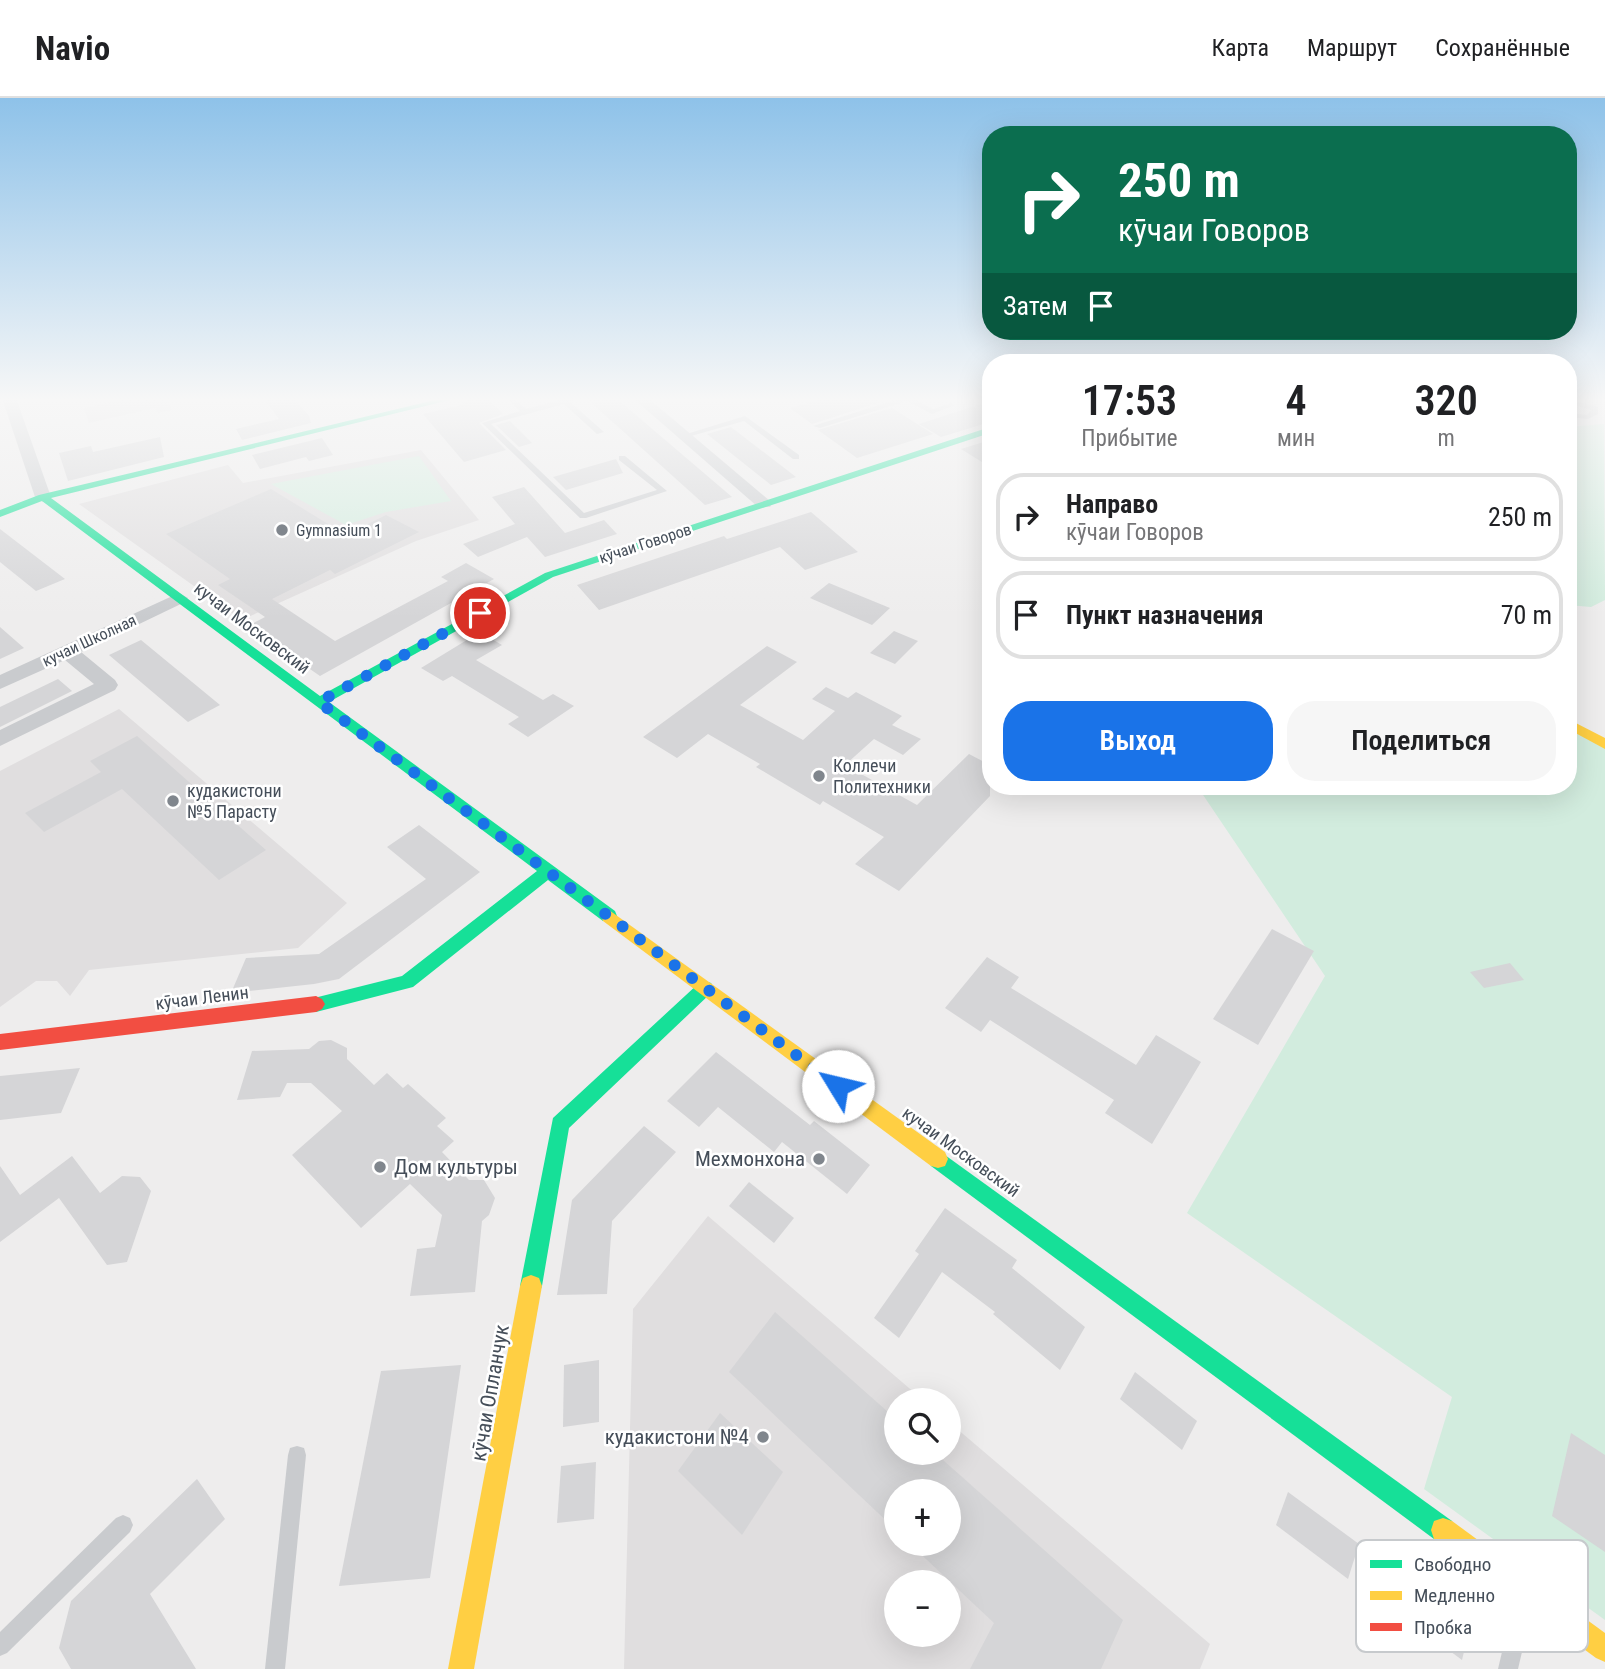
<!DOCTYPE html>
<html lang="ru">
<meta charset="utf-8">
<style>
body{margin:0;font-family:"Roboto Condensed",sans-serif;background:#f6f6f6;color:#202124;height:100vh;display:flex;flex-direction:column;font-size:26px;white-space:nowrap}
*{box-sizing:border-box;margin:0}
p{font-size:23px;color:#757577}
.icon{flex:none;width:38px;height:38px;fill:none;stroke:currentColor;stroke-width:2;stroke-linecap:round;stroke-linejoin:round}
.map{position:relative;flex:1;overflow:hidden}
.side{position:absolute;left:982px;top:256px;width:595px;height:441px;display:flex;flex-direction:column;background:#fff;border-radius:28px;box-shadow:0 7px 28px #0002}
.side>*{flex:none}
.guide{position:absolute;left:982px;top:28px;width:595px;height:214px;border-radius:28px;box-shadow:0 7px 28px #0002;background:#0b6e4f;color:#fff;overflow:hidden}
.fabs{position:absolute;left:884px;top:1290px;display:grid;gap:14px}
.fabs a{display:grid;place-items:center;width:77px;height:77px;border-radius:50%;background:#fff;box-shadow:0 7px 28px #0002;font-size:35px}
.pin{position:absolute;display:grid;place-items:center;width:60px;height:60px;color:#fff;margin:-30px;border:4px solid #fff;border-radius:50%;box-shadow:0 2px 7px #0007}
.me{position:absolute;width:77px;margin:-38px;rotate:306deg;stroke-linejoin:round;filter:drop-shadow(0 0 5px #0008)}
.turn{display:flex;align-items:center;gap:24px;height:147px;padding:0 21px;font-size:32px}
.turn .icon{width:91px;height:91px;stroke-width:2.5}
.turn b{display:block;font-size:49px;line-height:60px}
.then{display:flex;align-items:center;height:66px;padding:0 21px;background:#0003;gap:14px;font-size:26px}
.eta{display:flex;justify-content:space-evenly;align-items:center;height:119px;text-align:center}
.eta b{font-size:42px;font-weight:600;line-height:49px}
.button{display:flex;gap:14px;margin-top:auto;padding:14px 21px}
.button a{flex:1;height:80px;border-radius:28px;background:#1a73e8;color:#fff;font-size:28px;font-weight:600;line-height:80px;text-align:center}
.button a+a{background:#f6f6f6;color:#202124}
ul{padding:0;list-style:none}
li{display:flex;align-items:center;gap:21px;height:88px;margin:0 14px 10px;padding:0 7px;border:4px solid #e0e0e0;border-radius:28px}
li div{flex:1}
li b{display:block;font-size:26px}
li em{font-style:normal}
header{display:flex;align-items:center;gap:42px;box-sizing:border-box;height:98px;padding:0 35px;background:#fff;border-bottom:2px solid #e0e0e0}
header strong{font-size:33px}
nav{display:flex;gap:38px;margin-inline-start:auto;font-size:24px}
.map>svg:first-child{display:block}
</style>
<header>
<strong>Navio</strong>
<nav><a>Карта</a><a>Маршрут</a><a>Сохранённые</a></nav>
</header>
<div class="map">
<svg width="1605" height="1571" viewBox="0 0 1605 1571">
<rect width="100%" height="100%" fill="#eeeded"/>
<g fill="#e0dedf" fill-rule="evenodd">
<path d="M129,300h38l5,12 -14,3 -3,-5 -66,15 -5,-15z"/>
<path d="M421,352l58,70 -63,21 -168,76 -12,-1 -157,-112 149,-39 15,18z"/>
<path d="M119,611l228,194 -49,45 -209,22 -19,26 -13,-15h-21l-36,26v-236z"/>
<path d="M708,1118l215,184h-27v52h52l1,-30 261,222 -10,25h-576l9,-360zM896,1393h52v53h-52zM896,1484h52v52h-52z"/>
</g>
<g fill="#d2ecde">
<path d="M1604,326l1,176 -14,7 -23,-2v-178z"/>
<path d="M419,358l32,45 -65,11 -40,13 -75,-41z"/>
<path d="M1568,629l37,21v872l-181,-131 28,-92 -265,-184 138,-237 -128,-190h371z"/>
</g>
<g fill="#d5d5d7">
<path d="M263,300h31l15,18 2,7 -69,17 -6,-11 43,-10z"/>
<path d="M467,300h20l16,16 -24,9 27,27 -42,12 -41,-48 39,-9z"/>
<path d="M586,300h30l116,99 -27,8z"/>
<path d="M825,300h50l6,4 -69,22 -22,-16z"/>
<path d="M990,303v21l-49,15 -22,-13z"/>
<path d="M892,310l41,26 -76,24 -39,-28z"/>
<path d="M510,323l22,22 -13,4 -23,-22z"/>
<path d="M731,329l65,50 -25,8 -64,-51z"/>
<path d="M160,339l4,20 -96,24 -9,-28 32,-7 2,6z"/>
<path d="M322,340l11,17 -24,6 -3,-4 -46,12 -8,-14z"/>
<path d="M990,342v27l-29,-18z"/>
<path d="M616,361l7,14 -57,17 -13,-13z"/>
<path d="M524,389l41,46 39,-13 13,14 -72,23 -18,-20 -49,20 -15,-13 52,-20 -23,-27z"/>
<path d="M271,391l75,46 40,-20 33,17 -84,42 -5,-4 -58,29 63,42 113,-60 -7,-4 25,-14 28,16 -174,97 -72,-50 17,-9 -47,-32 12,-6 -64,-45z"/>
<path d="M811,414l47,40 -53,18 -25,-23 -181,63 -22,-25 147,-49 3,3z"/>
<path d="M0,431l65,50 -29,12 -36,-29z"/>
<path d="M829,485l61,25 -18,17 -62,-27z"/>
<path d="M0,529l24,21 -24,11z"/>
<path d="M894,533l24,10 -23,23 -25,-11z"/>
<path d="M480,534l22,13 -26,15 67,40 10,-6 21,12 -46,31 -20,-13 11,-7 -67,-41 -9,5 -22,-13z"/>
<path d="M141,542l79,65 -32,17 -79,-67z"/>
<path d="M767,548l30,16 -57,43 63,35 32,-29 -23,-12 14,-12 22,11 8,-6 46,24 -10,9 29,14 -18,16 -29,-16 -29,26 72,40 52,-51 21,11v31l-91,95 -44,-27 29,-27 -61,-36 -3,4 -64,-38 4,-3 -52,-30 -31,24 -34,-21z"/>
<path d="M58,581l14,12 -72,36v-20z"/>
<path d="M137,638l129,114 -47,30 -97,-91 -78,43 -19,-19 76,-41 -11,-11z"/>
<path d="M419,727l61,47 -141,107 -25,5 -83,9 15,-35 73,-4 107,-75 -39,-32z"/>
<path d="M1272,831l42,22 -56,94 -45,-26z"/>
<path d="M987,859l32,20 -8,11 125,77 20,-30 45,27 -49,82 -47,-31 9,-13 -124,-80 -9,12 -36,-24z"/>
<path d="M1510,865l14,17 -40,8 -14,-16z"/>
<path d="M331,942l16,8v11l27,26 13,-12 16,15 5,-4 38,34 -9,8 17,15 -12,11 27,28h15l11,18 -6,17 -7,6 -7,71 -65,4 7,-47 18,-2 7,-32 -32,-31 -49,44 -69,-73 50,-44 -31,-28h-24l-7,14 -43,3 15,-49 57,-2 10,-8z"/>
<path d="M716,954l94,73 4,-4 56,44 -23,29 -65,-52 -8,10 -56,-45 -19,20 -32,-26z"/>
<path d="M80,970l-19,45 -61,7v-44z"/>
<path d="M644,1028l32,26 -64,69 -5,73 -50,1 15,-95z"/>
<path d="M72,1058l28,37 22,-17 18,1 11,14 -24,71 -20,3 -48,-67 -59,44v-76l20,29z"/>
<path d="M749,1084l45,36 -20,25 -45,-37z"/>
<path d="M945,1110l72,52 -5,8 73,59 -25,43 -67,-56 2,-2 -53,-40 -43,66 -25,-20 45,-64 -4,-3z"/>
<path d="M775,1214l121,107v33h38l189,168 -22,49h-131l24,-46 -84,-79h38v-53h-52v39l-167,-158z"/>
<path d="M599,1262v62l-36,5 1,-62z"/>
<path d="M461,1267l-31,213 -91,8 42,-215z"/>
<path d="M1135,1274l62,49 -15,29 -62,-51z"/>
<path d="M720,1315l63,59 -41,63 -64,-64z"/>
<path d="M1571,1335l34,22v97l-53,-36z"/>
<path d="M596,1364l-2,57 -37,4 4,-57z"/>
<path d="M197,1381l28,40 -75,75 46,75h-125l-12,-21 12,-47z"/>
<path d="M1288,1394l71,52 -11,35 -72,-54z"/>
<path d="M1394,1467l77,57 -9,38 -79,-59z"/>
</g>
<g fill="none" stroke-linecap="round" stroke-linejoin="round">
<g fill="#c9cbce" fill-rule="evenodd">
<path d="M506,300h7l13,11 41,-11h11l-8,4 34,30 -7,2 -33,-30 -73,20 93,89 73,-23 -38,-30v-4h6l42,35 -81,27h-6l-98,-95 38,-12z"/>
<path d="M901,300h11l21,11 18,-6 4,2 -23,9 -25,-13 -87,27 -7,-2z"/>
<path d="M1568,301l30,8v7l-10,5 -20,-2v-4l19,2 4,-5 -23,-7z"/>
<path d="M745,318l54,39v4h-6l-49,-38 -60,17 -4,-2z"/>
<path d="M297,1348l7,2 2,7 -21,214h-20l23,-214 2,-7z"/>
<path d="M123,1417l7,3 3,7 -3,7 -123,121 -7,3v-24l116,-114z"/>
<path d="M1523,1497l7,3 3,7 -15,64h-20l15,-64 3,-7z"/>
</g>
<g fill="#c9cbce" fill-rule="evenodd">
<path d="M2,300h14l35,99 -2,3 -6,2 -8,-5z"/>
<path d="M633,300h15l122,103 2,3 -2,3h-12z"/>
<path d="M179,495l9,5 -3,4 -104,50 34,28 3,5 -3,5 -115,56v-16l94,-46 -29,-24 -65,29v-14z"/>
</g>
<g fill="#16e098" fill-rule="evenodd">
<path d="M443,300h15l-407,100 269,198 225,-123 442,-145 3,-1v6l-437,144 -224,125 286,209 2,5 -2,5h-12l-55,-41 -135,107 -97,25 -6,-3 -3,-5 3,-5 92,-23 135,-105 -495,-370 -42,16v-7l39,-15z"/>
<path d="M705,883l6,2 3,5 -3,5 -142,135 -27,158 -3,8 -8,3 -8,-3 -3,-8 33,-168 146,-135z"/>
<path d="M938,1052l514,371 3,9 -3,9 -9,3 -9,-3 -503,-373 -3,-7 3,-7z"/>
</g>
<g fill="#ffcf43" fill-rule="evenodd">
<path d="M1568,621l37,19v11l-37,-20z"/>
<path d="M609,812l336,242 3,7 -3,7 -7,2 -7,-2 -328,-245 -2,-5 2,-5z"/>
<path d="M531,1177l8,3 3,8 -68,383h-26l72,-383 3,-8z"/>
<path d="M1443,1420l9,3 153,112v29l-9,-4 -162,-119 -3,-9 3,-9z"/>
</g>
<path fill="#f24e42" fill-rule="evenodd" d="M316,898l6,3 3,5 -3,5 -6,3 -316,38v-16z"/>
</g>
<linearGradient id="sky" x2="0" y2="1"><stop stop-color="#8ec2e9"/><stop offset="0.58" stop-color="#f7f7f7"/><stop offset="1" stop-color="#f7f7f7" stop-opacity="0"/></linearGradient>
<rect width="1605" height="520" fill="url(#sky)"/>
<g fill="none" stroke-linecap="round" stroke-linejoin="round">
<path stroke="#1a73e8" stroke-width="12" stroke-dasharray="0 21.6" d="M480,515l-161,89 519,384"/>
</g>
<g fill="#80868d" stroke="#fff" stroke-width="2.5">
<circle cx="282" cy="432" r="7"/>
<circle cx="819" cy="678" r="7"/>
<circle cx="173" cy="703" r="7"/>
<circle cx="819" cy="1061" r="7"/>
<circle cx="380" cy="1069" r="7"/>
<circle cx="763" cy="1339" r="7"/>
</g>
<g text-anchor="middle" stroke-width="5" stroke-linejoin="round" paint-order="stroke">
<g font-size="16" fill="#454e59" stroke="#fff" text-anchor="start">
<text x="296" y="438">Gymnasium 1</text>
</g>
<g font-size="16" fill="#454e59" stroke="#fff">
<text transform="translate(645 445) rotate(-18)" y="6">кӯчаи Говоров</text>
<text transform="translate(89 542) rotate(-25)" y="6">кучаи Школная</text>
</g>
<g font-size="18" fill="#454e59" stroke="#fff">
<text transform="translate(252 530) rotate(37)" y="6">кучаи Московский</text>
<text transform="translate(202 900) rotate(-7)" y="6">кӯчаи Ленин</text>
<text transform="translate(961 1054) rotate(36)" y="6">кучаи Московский</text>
</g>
<g font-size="18" fill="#454e59" stroke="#fff" text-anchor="start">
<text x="833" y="674">Коллечи<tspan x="833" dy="21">Политехники</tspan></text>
<text x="187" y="699">кудакистони<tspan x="187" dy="21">№5 Парасту</tspan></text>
</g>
<g font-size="21" fill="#454e59" stroke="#fff" text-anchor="end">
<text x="805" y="1068">Мехмонхона</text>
<text x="394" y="1076" text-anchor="start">Дом культуры</text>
<text x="749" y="1346">кудакистони №4</text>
</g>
<g font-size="21" fill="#454e59" stroke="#fff">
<text transform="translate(490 1295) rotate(-80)" y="7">кӯчаи Опланчук</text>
</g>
</g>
<rect x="1356" y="1442" width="232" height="112" rx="10" fill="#fff" stroke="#c7cacd" stroke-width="2"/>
<rect x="1370" y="1462" width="32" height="8" fill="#16e098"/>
<rect x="1370" y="1493" width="32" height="9" fill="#ffcf43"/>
<rect x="1370" y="1525" width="32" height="8" fill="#f24e42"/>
<g font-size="19" fill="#454e59">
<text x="1414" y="1473">Свободно</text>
<text x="1414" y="1504">Медленно</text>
<text x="1414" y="1536">Пробка</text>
</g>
</svg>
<div class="fabs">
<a><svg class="icon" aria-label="search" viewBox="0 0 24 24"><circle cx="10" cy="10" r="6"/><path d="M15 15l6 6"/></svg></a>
<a>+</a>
<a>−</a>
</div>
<div class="pin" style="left:480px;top:515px;background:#d93025"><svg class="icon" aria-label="arrive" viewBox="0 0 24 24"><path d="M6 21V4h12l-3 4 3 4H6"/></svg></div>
<svg class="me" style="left:838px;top:988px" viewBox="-20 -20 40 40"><circle r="19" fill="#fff"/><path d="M0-13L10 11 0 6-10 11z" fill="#1a73e8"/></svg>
<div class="guide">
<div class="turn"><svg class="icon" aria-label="right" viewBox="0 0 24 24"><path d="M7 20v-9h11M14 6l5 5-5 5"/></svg><div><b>250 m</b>кӯчаи Говоров</div></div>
<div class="then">Затем<svg class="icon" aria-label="arrive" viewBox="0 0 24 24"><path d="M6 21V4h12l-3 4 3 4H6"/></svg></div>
</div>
<section class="side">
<div class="eta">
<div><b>17:53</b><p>Прибытие</p></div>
<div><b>4</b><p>мин</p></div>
<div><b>320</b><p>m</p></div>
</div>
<ul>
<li><svg class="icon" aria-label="right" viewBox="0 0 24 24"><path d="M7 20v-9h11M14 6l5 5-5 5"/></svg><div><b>Направо</b><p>кӯчаи Говоров</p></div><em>250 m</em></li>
<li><svg class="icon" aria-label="arrive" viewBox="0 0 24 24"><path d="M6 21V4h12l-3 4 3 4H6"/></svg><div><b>Пункт назначения</b></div><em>70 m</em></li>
</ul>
<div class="button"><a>Выход</a><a>Поделиться</a></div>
</section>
</div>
